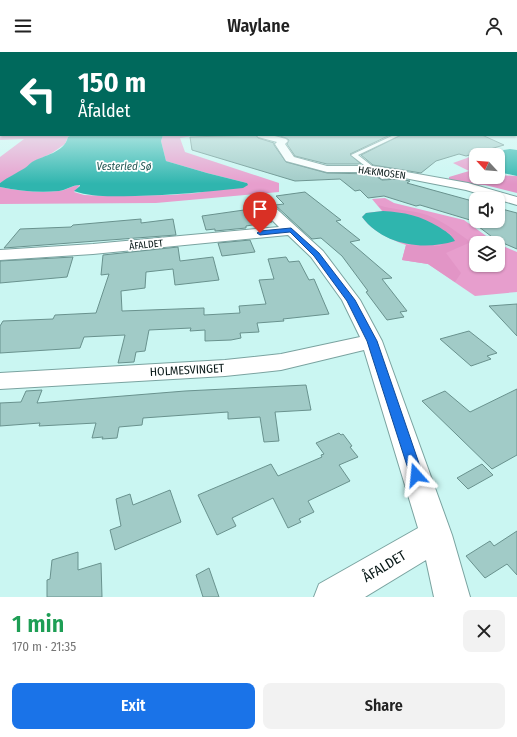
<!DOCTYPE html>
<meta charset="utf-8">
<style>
body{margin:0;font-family:"Fira Sans Condensed",sans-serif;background:#f2f2f2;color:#222;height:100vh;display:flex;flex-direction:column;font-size:15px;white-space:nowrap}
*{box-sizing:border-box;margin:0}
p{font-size:13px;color:#767676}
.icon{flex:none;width:22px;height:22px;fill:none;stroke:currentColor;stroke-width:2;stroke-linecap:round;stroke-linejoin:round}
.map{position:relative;height:545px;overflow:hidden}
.sheet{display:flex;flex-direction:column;background:#fff;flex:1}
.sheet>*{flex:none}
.banner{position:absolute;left:0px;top:0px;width:517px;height:84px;box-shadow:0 1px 3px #0004;background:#00695c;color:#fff;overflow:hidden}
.needle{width:26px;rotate:296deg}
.buttons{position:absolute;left:469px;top:96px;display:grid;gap:8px}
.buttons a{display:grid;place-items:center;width:36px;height:36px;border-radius:8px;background:#fff;box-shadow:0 1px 3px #0004;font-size:20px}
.pin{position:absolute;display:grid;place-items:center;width:34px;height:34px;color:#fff;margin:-41px -17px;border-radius:50% 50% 50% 0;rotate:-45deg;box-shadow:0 0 4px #0007}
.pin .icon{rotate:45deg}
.me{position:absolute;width:44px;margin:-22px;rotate:342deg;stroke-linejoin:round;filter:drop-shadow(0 0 3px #0008)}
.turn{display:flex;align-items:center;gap:14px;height:84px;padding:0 12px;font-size:18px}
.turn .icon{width:52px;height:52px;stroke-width:2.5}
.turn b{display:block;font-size:28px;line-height:34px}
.round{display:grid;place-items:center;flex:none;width:42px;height:42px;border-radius:8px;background:#f2f2f2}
.overview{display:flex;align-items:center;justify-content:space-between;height:68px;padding:0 12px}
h1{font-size:24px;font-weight:600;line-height:30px;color:#1e9e55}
.primary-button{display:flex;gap:8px;margin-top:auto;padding:8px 12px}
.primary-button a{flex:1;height:46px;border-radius:8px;background:#1a73e8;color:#fff;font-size:16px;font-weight:600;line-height:46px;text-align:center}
.primary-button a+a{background:#f2f2f2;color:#222}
header{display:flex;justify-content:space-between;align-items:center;height:52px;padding:0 12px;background:#fff;font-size:18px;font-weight:600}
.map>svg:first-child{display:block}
</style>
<header><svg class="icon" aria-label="menu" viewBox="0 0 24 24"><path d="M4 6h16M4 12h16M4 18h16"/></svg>Waylane<svg class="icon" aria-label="person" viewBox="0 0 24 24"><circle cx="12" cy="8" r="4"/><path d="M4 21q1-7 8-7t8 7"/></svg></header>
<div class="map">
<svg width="517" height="545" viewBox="0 0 517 545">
<rect width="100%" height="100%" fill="#caf6f2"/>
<g fill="#e79ecd">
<path d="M0,78l1,5h71l-4,2 -3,7 -13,9 -21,10 -5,5 -26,15v-26l24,-18 -24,1z"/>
<path d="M163,83h36l-19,3 5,14 94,31v9l-123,11 -156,1v-17c20,4 39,6 59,4 8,-1 13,-6 21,-6l-6,7 10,3 22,1 64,-1 27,-2 50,-10 -40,-10 -41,-12 -5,-20z"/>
<path d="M478,102l-2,1v17l-7,-1 -16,-8z"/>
<path d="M385,146l9,5 70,17 32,23h-20v22h22v-21l19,8v40l-42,4 -47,-32 -26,-4 4,-15c-17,-6 -34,-14 -44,-28l4,-4 16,-2 -10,-12z"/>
</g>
<g fill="#e295c6">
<path d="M469,119l7,1v5h22v-2l19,1v17l-32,-8 -17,-1 -19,-4v-3z"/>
<path d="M378,153c18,6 38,4 56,13 13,6 25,16 37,24l-25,11 15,20 -6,9 -27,-18 -26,-4 4,-15 34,1 12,-11c-26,-16 -38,-22 -69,-24z"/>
</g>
<g fill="#2fb5ae">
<path d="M72,83h91l-2,6 5,20 41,12 40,10 1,2 -5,3c-36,4 -72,7 -108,8 -21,0 -41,2 -61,-5l6,-5v-1c-8,0 -14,5 -21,6 -20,2 -39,0 -59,-4v-4c8,-6 17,-10 25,-15 3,-2 4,-4 7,-6 12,-7 32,-9 36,-25z"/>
<path d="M510,97l7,1v26l-19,-4v-17l-20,-1z"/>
<path d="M383,159c21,1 38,5 56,16 6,4 12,7 16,14 -32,10 -72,4 -93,-24l4,-4z"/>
</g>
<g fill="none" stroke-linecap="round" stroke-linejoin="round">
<rect fill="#2fb5ae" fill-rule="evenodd" x="0" y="79" width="1" height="2"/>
</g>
<g fill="#a1cbc7" stroke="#69928e">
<path d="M256,83l2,3 16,5v2l12,17 41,11 45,1 10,6 17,-1 11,2 -3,2 69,19v19h22v-13l19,5v36l-21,-9 -26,-20 -50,-15 -4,1 -32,-10 -16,2 -8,-8 -5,1 -15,-12 -45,2 -103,-31 -2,-13z"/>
<path d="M277,83h113l-40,19 11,10h-34l-32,-8 -8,-12 2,-4 -3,-2z"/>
<path d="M401,83h81l22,10 -38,11 -7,-2 -23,7 -15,12 -48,-8 -12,-10z"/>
<path d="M305,140l36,28 -5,1 24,19 -10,2 42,36 -10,1 25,32 -7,1 4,5 -17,3 -21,-28 2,-1 -26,-35 -21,-18 -9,1 -37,-34 9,-1 -8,-8z"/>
<path d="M258,156l14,14 -26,4v2l-31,3v-2l-9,1 -4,-14z"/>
<path d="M141,167v4l32,-4 3,16 -172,13 16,-19 51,-2 2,-2z"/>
<path d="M250,188l5,12 -33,4 -4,-13z"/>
<path d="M178,195l2,14 33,-4 6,23 -44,5 -2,-16 -27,3 -1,16 -24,3 1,20 82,-3v7l36,-2 -1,-7 27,-2 -7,-24 15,-1 -6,-20 18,-2 3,5 10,-1 10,19 5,-1 15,35 -46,5 1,2 -27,2 2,9 -19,1 1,5 -10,2 -26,1v-11l-15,1 1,-3 -42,2 -4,21 -9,1 -2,10 -16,1 7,-28 -41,2 -4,11 -80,5v-27l3,-5 50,-2 2,-4 41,-2 13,-39 -8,1 2,-20z"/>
<path d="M73,205l-6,20 -67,6v-22z"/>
<path d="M517,252v32l-28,-30z"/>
<path d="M469,279l28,22 -10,3 4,3 -20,7 -31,-27z"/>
<path d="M306,333l5,25 -36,2 4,29 -15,1 -4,-25 -32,2v-7l-85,6 -1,7 -23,2 -2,11 -15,1 1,-2 -11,1 4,-15 -57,3 1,-3 -40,3v-23l21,-1 5,-11 16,-1 -5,13 148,-12z"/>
<path d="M517,337v66l-25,14 -70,-68 23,-10 25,21z"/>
<path d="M339,381l2,2 2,-1 9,12 -2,1 8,10 -19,8 11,16 -42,20 6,11 -15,7 2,3 -13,6 -15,-30 -41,20 4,8 -19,9 -19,-40 73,-31 7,12 44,-19 -1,-2 3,-1 -8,-11z"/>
<path d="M482,412l11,11 -25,14 -11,-11z"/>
<path d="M170,438l11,32 -66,28 -5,-20 11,-4 -5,-27 14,-5 3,11z"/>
<path d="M517,479v44l-10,-11 -22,14 -19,-22 24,-15 4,5z"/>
<path d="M78,500v18l23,-7 1,34h-55v-17l3,-1 2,-19z"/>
<path d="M209,516l10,29h-16l-7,-22z"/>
</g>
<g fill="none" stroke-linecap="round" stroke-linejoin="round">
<g stroke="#7aa3a0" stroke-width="2">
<path id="service" d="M394,83h6l-42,20 27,21 21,-3 3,2 -1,1 -26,3 -31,-24z"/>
</g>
<g stroke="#7aa3a0" stroke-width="2">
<g id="minor">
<path d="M257,83h14l15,4 2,2 -3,3 9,13 33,9h45l12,2 84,15 49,14v8l-51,-15 -82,-16 -12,-2h-45l-41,-11 -11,-17 2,-2 -19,-5z"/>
<path d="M265,150l5,1 53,48 37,49 22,41 70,194 18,62h-36l-8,-37 -61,37h-51l5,-13 99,-56 -54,-178 -83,20 -56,6 -225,13v-16l225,-13 56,-6 79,-17 -18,-37 -31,-43 -23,-22 -195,19 -93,6v-10l93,-6 186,-17 -21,-21 2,-3z"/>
</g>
</g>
<g stroke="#9b5387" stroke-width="2">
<rect id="primary" x="516" y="73" width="1" height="6"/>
</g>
<use href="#service" fill="#fff" fill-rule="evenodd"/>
<use href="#minor" fill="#fff" fill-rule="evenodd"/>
<use href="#primary" fill="#f2acdc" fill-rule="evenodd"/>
</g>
<linearGradient id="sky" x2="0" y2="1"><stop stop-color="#5eb4d1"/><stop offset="0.42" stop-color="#e7fbf9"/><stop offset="1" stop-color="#e7fbf9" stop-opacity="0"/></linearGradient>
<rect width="517" height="132" fill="url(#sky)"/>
<path fill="#1a73e8" stroke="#114b97" d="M291,176l28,25 36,47 22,41 46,134 -2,4 -5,2 -5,-2 -1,-4 -43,-134 -20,-40 -33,-45 -24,-24 -30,3 -3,-2 3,-2z"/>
<g text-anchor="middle" stroke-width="3.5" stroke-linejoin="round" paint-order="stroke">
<g font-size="10" fill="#071716" stroke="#fff">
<text transform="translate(382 120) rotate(7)" y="4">HÆKMOSEN</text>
<text transform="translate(146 192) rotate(-6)" y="4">ÅFALDET</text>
</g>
<g font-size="11" font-style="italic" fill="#245955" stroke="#fff">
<text x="124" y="118">Vesterled Sø</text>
</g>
<g font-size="12" fill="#071716" stroke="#fff">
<text transform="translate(187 318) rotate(-3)" y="4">HOLMESVINGET</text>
</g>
<g font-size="14" fill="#071716" stroke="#fff">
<text transform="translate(384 514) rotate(-31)" y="5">ÅFALDET</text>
</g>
</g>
</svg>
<div class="buttons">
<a><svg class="needle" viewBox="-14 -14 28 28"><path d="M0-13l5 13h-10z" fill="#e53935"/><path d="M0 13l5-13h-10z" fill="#767676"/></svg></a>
<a><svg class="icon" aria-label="sound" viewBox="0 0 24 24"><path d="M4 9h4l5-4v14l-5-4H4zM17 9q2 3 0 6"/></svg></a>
<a><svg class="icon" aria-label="layers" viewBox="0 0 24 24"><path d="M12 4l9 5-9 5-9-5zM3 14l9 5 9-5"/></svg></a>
</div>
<div class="pin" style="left:260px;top:181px;background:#d93025"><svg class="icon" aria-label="arrive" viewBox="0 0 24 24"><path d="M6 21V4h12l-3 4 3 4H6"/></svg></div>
<svg class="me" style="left:416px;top:423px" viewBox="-20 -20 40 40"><path d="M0-17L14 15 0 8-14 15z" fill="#1a73e8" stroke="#fff" stroke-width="4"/></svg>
<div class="banner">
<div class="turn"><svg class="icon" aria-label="left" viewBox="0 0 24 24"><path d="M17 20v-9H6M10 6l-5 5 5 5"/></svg><div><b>150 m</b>Åfaldet</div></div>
</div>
</div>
<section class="sheet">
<div class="overview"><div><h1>1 min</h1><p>170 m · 21:35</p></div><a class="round"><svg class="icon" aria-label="close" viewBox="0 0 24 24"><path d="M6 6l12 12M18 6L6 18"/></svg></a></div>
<div class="primary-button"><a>Exit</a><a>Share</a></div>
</section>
